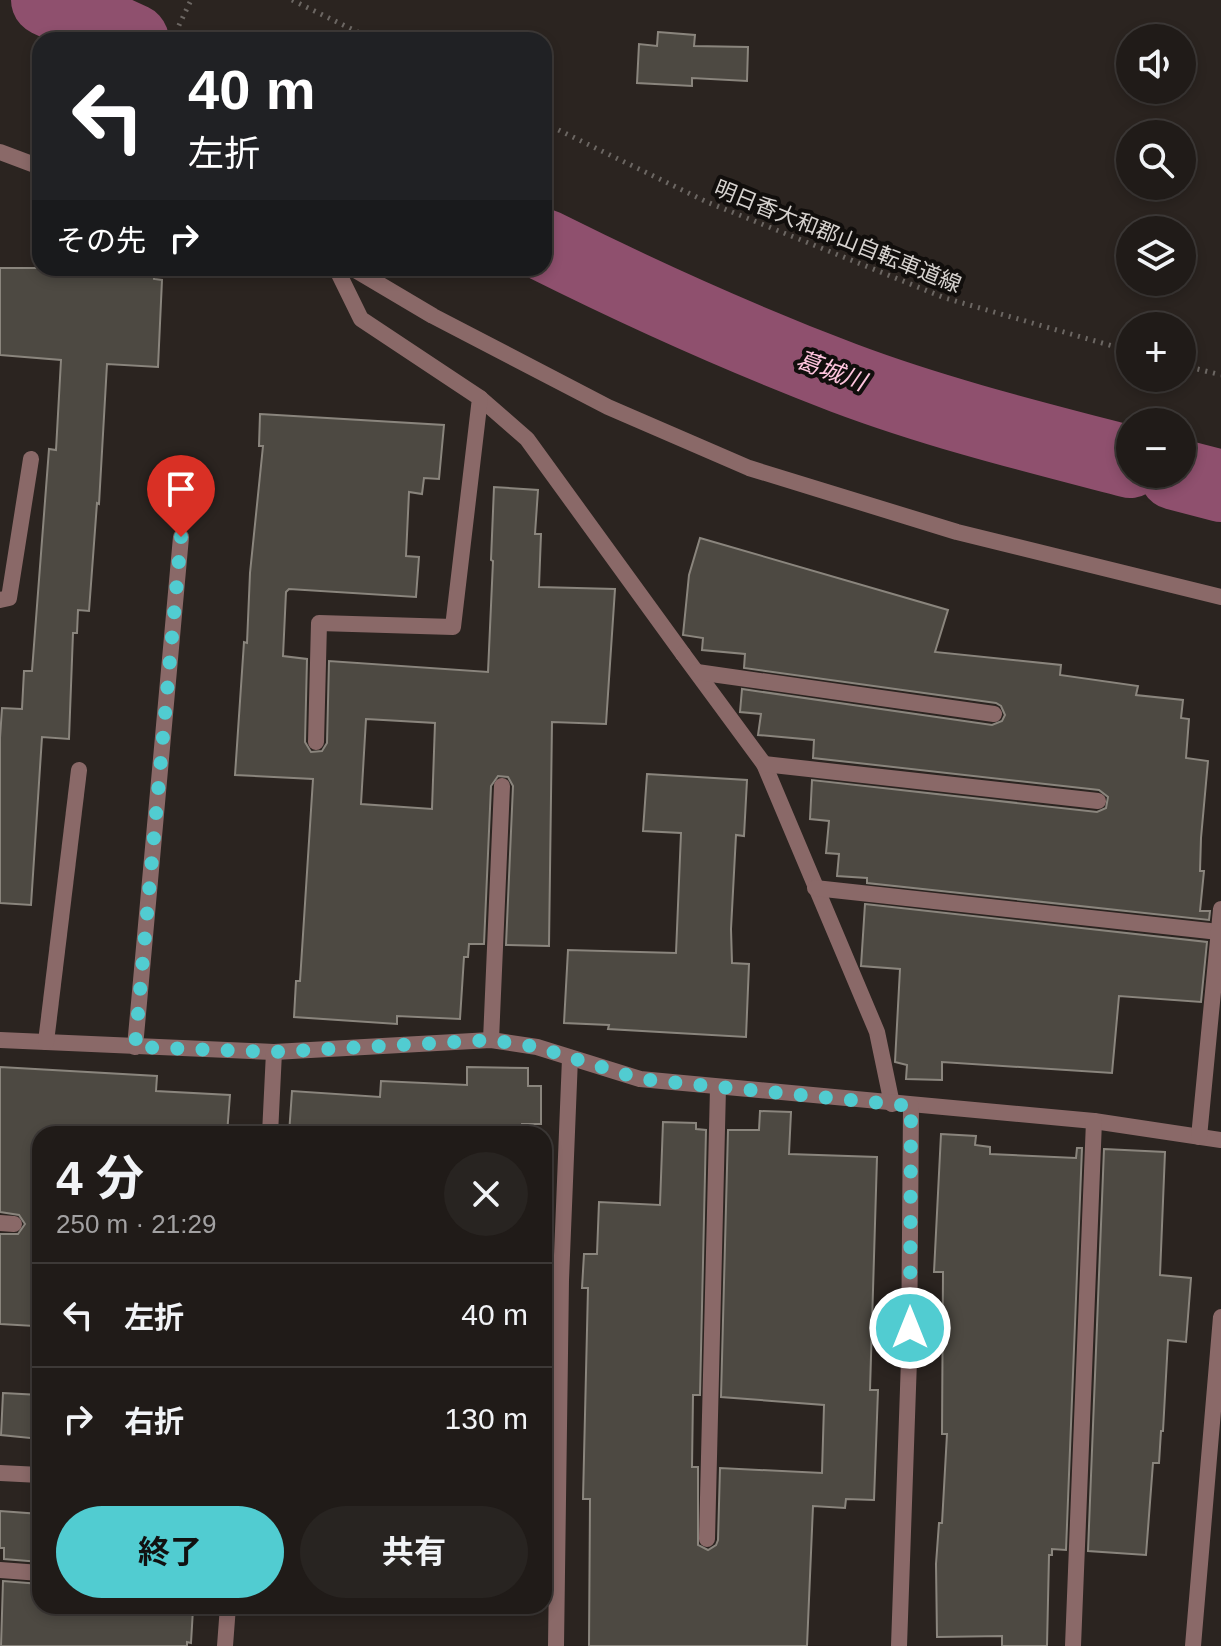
<!DOCTYPE html>
<html lang="ja">
<meta charset="utf-8">
<style>
body{margin:0;font-family:Helvetica,"Noto Sans JP",sans-serif;background:#282421;color:#f1f3f6;height:100vh;display:flex;flex-direction:column;font-size:30px;white-space:nowrap}
*{box-sizing:border-box;margin:0}
p{font-size:26px;color:#a2a1a2}
.icon{flex:none;width:44px;height:44px;fill:none;stroke:currentColor;stroke-width:2;stroke-linecap:round;stroke-linejoin:round}
.map{position:relative;flex:1;overflow:hidden}
.drawer{position:absolute;left:32px;top:1126px;width:520px;height:488px;display:flex;flex-direction:column;background:#201b18;border-radius:24px;box-shadow:0 4px 12px #0003,0 0 0 2px #3d3937}
.drawer>*{flex:none}
.hud{position:absolute;left:32px;top:32px;width:520px;height:244px;border-radius:24px;box-shadow:0 4px 12px #0003,0 0 0 2px #3d3937;background:#202124;color:#fff;overflow:hidden}
.buttons{position:absolute;left:1116px;top:24px;display:grid;gap:16px}
.buttons a{display:grid;place-items:center;width:80px;height:80px;border-radius:50%;background:#201b18;box-shadow:0 4px 12px #0003,0 0 0 2px #3d3937;font-size:40px}
.pin{position:absolute;display:grid;place-items:center;width:68px;height:68px;color:#fff;margin:-82px -34px;border-radius:50% 50% 50% 0;rotate:-45deg;box-shadow:0 0 8px #0007}
.pin .icon{rotate:45deg}
.me{position:absolute;width:88px;margin:-44px;rotate:0deg;stroke-linejoin:round;filter:drop-shadow(0 0 6px #0008)}
.turn{display:flex;align-items:center;gap:28px;height:168px;padding:0 24px;font-size:36px}
.turn .icon{width:104px;height:104px;stroke-width:2.5}
.turn b{display:block;font-size:56px;line-height:68px}
.then{display:flex;align-items:center;height:76px;padding:0 24px;background:#0003;gap:16px;font-size:30px}
.round{display:grid;place-items:center;flex:none;width:84px;height:84px;border-radius:42px;background:#282421}
.overview{display:flex;align-items:center;justify-content:space-between;height:136px;padding:0 24px}
h1{font-size:48px;font-weight:700;line-height:60px}
.button{display:flex;gap:16px;margin-top:auto;padding:16px 24px}
.button a{flex:1;height:92px;border-radius:48px;background:#51ccd1;color:#111;font-size:32px;font-weight:700;line-height:92px;text-align:center}
.button a+a{background:#282421;color:#f1f3f6}
ul{padding:0;list-style:none}
li{display:flex;align-items:center;gap:24px;height:104px;padding:0 24px;border-top:2px solid #3d3937}
li div{flex:1}
li b{display:block;font-size:30px}
li em{font-style:normal}
.map>svg:first-child{display:block}
</style>
<div class="map">
<svg width="1221" height="1646" viewBox="0 0 1221 1646">
<rect width="100%" height="100%" fill="#2b2420"/>
<g fill="none" stroke-linecap="round" stroke-linejoin="round">
<g stroke="#8f506e" stroke-width="72">
<path d="M47,0l86,40"/>
<path d="M544,245c98,49 198,94 300,133 93,35 190,59 286,84"/>
<path d="M1175,474l46,12"/>
</g>
</g>
<g fill="#4d4942" stroke="#8a857d" stroke-width="2" fill-rule="evenodd">
<path d="M658,32l37,3 -1,11 54,1 -1,34 -55,-3v8l-55,-3 2,-39 18,2z"/>
<path d="M0,268h155l-1,11 8,1 -4,87 -51,-3 -8,140 -2,-1 -8,108 -11,-1 -1,23h-4l-4,106 -27,-2 -11,168 -31,-2v-165l2,-30 20,1 2,-38h8l17,-222 7,1 5,-90 -61,-5z"/>
<path d="M260,414l184,11 -5,54 -15,-1 -2,16 -13,-2 -3,64 13,1 -3,40 -127,-8 -3,3 -3,64 24,3 -2,83 6,10 11,-1 5,-8 2,-82 159,11 5,-111 -2,-1 3,-73 44,3 -3,44h6l-2,53 76,2 -9,135 -54,-2 -3,224 -43,-1 7,-159 -5,-9 -10,-1 -7,10 -7,158h-15l-1,13h-4l-4,62 -63,-3v8l-103,-7 2,-36h4l13,-202 -78,-4 9,-133 3,1 3,-70 13,-127h-4zM366,719l69,4 -3,86 -71,-5z"/>
<path d="M700,538l248,72 -13,42 126,13 -1,10 78,11 -2,9 47,5 -2,18 8,1 -3,39 22,3 -7,77 -1,33h4l-4,40h10l-1,9 -342,-37v-5l-30,-2 2,-22 -13,-1 3,-32 -19,-2 2,-39 285,32 9,-4 2,-11 -9,-7 -286,-32 1,-18 -56,-5 3,-21 -21,-2 2,-23 250,36 10,-4 3,-6 -4,-9 -5,-3 -252,-35 1,-14 -43,-4 1,-12 -20,-3 6,-60z"/>
<path d="M647,774l100,6 -3,56 -8,-1 -5,94 1,34 17,1 -3,73 -138,-8 1,-4 -45,-2 4,-73 108,3 5,-120 -38,-2z"/>
<path d="M865,904l342,38 -6,60 -82,-6 -7,77 -170,-11v18l-36,-1 1,-14 -12,-3 5,-93 -39,-3z"/>
<path d="M0,1067l157,9 -1,15 74,4 -3,39h-187v155h-4l-2,37 -34,-2v-90h18l7,-10 -6,-9 -19,-3z"/>
<path d="M467,1067l61,1v18h13v38h-19l-1,10h-232l3,-43 88,6 1,-16 86,4z"/>
<path d="M760,1111l31,1 -2,42 88,3 -7,233h8l-4,110 -28,-1 -1,9 -32,-2 -6,140h-218l1,-147h-7l5,-211h-6l2,-34h13l2,-52 61,3 3,-83 33,1v6l10,1 -6,265h-7l-1,72h6v78l10,5 8,-5 2,-5 2,-72 102,5 2,-68 -103,-8 7,-267h31z"/>
<path d="M941,1134l35,2 -1,9 15,2v7l86,4 1,-10h5l-16,402 -14,-1v6h-3l-2,91h-45v-10l-65,1 -1,-73 3,-41h3l5,-89h-5l1,-162h-9z"/>
<path d="M1104,1149l61,3 -5,123 31,3 -5,64 -18,-2 -5,91h-2l-2,32h-6l-7,92 -58,-4z"/>
<path d="M3,1393l37,2v44l-39,-4z"/>
<path d="M0,1511l40,3v48l-36,-3v-11h-4z"/>
<path d="M3,1581l37,3v22h146v3h7l-2,34 -4,-1v4h-186z"/>
</g>
<g fill="none" stroke-linecap="round" stroke-linejoin="round">
<g stroke="#6c6763" stroke-width="5" stroke-dasharray="2 6" stroke-linecap="butt">
<path d="M292,0l82,40"/>
<path d="M172,40l19,-40"/>
<path d="M544,123l163,79 238,96 185,53"/>
<path d="M1182,365l39,10"/>
</g>
<path stroke="#8a6968" stroke-width="16" d="M480,398l47,41 156,215"/>
<g stroke="#8a6968" stroke-width="16">
<path d="M0,152l40,15"/>
<path d="M352,268l81,48 175,91 141,61 208,64 264,65"/>
<path d="M0,600l9,-2 22,-139"/>
<path d="M683,654l81,110 113,268 15,72"/>
<path d="M697,672l297,42"/>
<path d="M316,742l3,-119 134,4 27,-229 -119,-79 -25,-51"/>
<path d="M764,764l334,37"/>
<path d="M815,888l404,44"/>
<path d="M0,1040l274,12 217,-12 46,7 103,32 454,42 127,19"/>
<path d="M491,1040l11,-254"/>
<path d="M46,1042l33,-272"/>
<path d="M135,1047l46,-510"/>
<path d="M270,1134l4,-82"/>
<path d="M1199,1137l22,-228"/>
<path d="M0,1223l14,1"/>
<path d="M0,1473l40,2"/>
<path d="M707,1539l11,-451"/>
<path d="M0,1570l40,3"/>
<path d="M225,1646l3,-40"/>
<path d="M556,1646l5,-366 9,-222"/>
<path d="M899,1646l10,-286 2,-254"/>
<path d="M1073,1646l21,-525"/>
<path d="M1193,1646l28,-329"/>
</g>
</g>
<g fill="none" stroke-linecap="round" stroke-linejoin="round">
<path stroke="#51ccd1" stroke-width="14" stroke-dasharray="0 25.2" d="M181,537l-46,510 139,5 217,-12 46,7 103,32 271,27 -1,222"/>
</g>
<g text-anchor="middle" stroke-width="8" stroke-linejoin="round" paint-order="stroke">
<g font-size="22" fill="#d6d2cf" stroke="#110e0c">
<text transform="translate(838 236) rotate(22)" y="8">明日香大和郡山自転車道線</text>
</g>
<g font-size="24" font-style="italic" fill="#ffc5de" stroke="#110e0c">
<text transform="translate(831 371) rotate(20)" y="8">葛城川</text>
</g>
</g>
</svg>
<div class="buttons">
<a><svg class="icon" aria-label="sound" viewBox="0 0 24 24"><path d="M4 9h4l5-4v14l-5-4H4zM17 9q2 3 0 6"/></svg></a>
<a><svg class="icon" aria-label="search" viewBox="0 0 24 24"><circle cx="10" cy="10" r="6"/><path d="M15 15l6 6"/></svg></a>
<a><svg class="icon" aria-label="layers" viewBox="0 0 24 24"><path d="M12 4l9 5-9 5-9-5zM3 14l9 5 9-5"/></svg></a>
<a>+</a>
<a>−</a>
</div>
<div class="pin" style="left:181px;top:537px;background:#d93025"><svg class="icon" aria-label="arrive" viewBox="0 0 24 24"><path d="M6 21V4h12l-3 4 3 4H6"/></svg></div>
<svg class="me" style="left:910px;top:1328px" viewBox="-20 -20 40 40"><circle r="17" fill="#51ccd1" stroke="#fff" stroke-width="3"/><path d="M0-11L8 9 0 5-8 9z" fill="#fff"/></svg>
<div class="hud">
<div class="turn"><svg class="icon" aria-label="left" viewBox="0 0 24 24"><path d="M17 20v-9H6M10 6l-5 5 5 5"/></svg><div><b>40 m</b>左折</div></div>
<div class="then">その先<svg class="icon" aria-label="right" viewBox="0 0 24 24"><path d="M7 20v-9h11M14 6l5 5-5 5"/></svg></div>
</div>
<section class="drawer">
<div class="overview"><div><h1>4 分</h1><p>250 m · 21:29</p></div><a class="round"><svg class="icon" aria-label="close" viewBox="0 0 24 24"><path d="M6 6l12 12M18 6L6 18"/></svg></a></div>
<ul>
<li><svg class="icon" aria-label="left" viewBox="0 0 24 24"><path d="M17 20v-9H6M10 6l-5 5 5 5"/></svg><div><b>左折</b></div><em>40 m</em></li>
<li><svg class="icon" aria-label="right" viewBox="0 0 24 24"><path d="M7 20v-9h11M14 6l5 5-5 5"/></svg><div><b>右折</b></div><em>130 m</em></li>
</ul>
<div class="button"><a>終了</a><a>共有</a></div>
</section>
</div>
